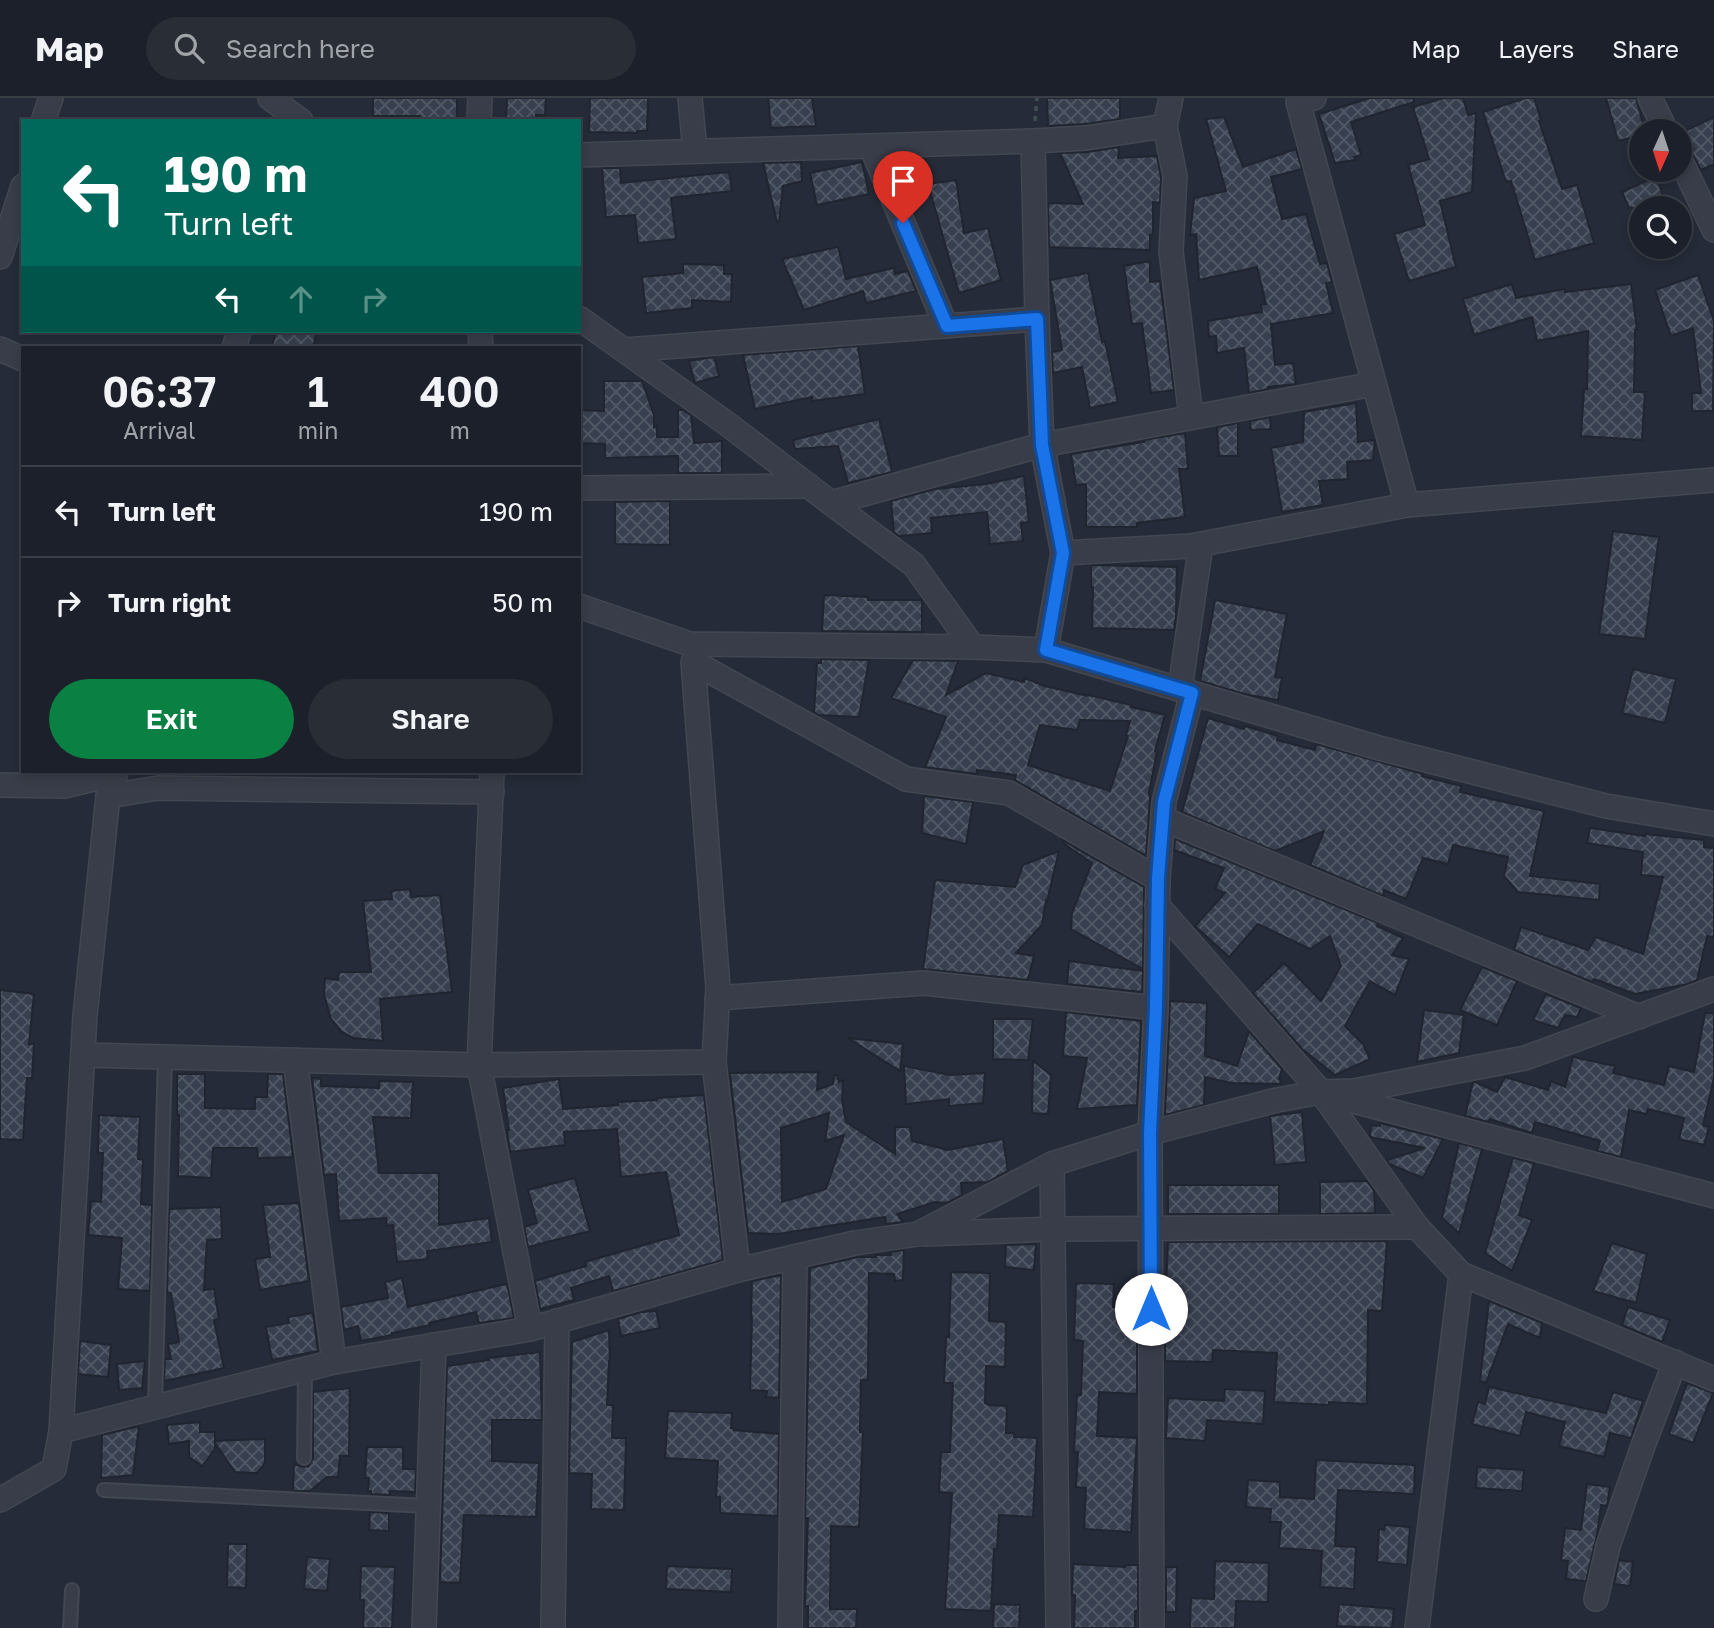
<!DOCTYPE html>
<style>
body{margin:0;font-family:"Golos Text",sans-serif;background:#292d36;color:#f1f3f6;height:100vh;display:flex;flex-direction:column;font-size:26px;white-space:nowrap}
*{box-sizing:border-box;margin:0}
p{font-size:23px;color:#a0a3a8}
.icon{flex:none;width:38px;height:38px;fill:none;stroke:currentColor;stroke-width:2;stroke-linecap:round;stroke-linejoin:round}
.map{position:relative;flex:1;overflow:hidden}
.panel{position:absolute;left:21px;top:248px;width:560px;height:427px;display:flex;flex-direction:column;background:#1c202a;border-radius:0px;box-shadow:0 4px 10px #0003,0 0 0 2px #3a3e47}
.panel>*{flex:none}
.top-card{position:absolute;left:21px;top:21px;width:560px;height:214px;border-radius:0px;box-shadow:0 4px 10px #0003,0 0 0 2px #3a3e47;background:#00695c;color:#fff;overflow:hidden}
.needle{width:46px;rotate:183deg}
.controls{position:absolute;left:1629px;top:21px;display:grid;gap:14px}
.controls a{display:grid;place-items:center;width:63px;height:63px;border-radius:50%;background:#1c202a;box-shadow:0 4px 10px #0003,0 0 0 2px #3a3e47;font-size:35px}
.pin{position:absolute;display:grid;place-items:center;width:60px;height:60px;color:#fff;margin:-72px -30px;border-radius:50% 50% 50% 0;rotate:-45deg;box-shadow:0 0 7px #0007}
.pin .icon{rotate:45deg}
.me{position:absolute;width:77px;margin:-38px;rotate:0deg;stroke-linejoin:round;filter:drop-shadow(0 0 5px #0008)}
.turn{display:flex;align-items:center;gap:24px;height:147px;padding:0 28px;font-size:32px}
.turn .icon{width:91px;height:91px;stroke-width:2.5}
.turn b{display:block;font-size:49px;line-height:60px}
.lanes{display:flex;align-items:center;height:66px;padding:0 28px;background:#0003;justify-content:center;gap:35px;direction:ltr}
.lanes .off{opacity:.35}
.eta{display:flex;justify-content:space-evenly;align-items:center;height:119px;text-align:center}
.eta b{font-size:42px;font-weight:600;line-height:49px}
.action{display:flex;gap:14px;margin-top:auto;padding:14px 28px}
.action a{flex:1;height:80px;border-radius:42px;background:#0b8043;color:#fff;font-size:28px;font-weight:600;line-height:80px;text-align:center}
.action a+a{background:#292d36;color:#f1f3f6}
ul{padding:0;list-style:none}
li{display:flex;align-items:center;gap:21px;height:91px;padding:0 28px;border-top:2px solid #3a3e47}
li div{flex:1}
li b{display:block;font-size:26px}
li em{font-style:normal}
header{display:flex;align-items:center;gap:42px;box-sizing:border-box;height:98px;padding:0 35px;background:#1c202a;border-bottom:2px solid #3a3e47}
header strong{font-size:33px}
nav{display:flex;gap:38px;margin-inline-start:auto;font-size:24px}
.search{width:490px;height:63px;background:#292d36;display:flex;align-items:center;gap:18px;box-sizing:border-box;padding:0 24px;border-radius:38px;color:#a0a3a8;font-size:26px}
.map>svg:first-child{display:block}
</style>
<header>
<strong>Map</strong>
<div class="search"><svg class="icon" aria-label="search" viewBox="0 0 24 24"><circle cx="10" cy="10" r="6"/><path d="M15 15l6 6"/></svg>Search here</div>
<nav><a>Map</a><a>Layers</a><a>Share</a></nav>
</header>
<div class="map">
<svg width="1714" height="1530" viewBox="0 0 1714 1530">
<defs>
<pattern id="building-cross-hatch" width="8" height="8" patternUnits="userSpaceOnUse" patternTransform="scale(1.75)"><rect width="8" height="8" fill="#383f4e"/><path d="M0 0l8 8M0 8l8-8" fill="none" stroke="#525966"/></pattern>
</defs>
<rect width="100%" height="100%" fill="#252b38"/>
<g fill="url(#building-cross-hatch)" stroke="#202530" stroke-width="2" fill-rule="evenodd">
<path d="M373,0h84v23h-37v-5h-47z"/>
<path d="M507,0h39l-1,17h-9v6h-30z"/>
<path d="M590,0h58l-1,33h-10v2l-48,-1z"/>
<path d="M768,0h44l4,28 -45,2z"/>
<path d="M1047,0h73v21l-35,5 -37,2z"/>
<path d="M1370,0h43l1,4 -63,20 10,33 -7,2 1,3 -20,3 -16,-49z"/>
<path d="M1444,0h19l5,17 8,-2 -4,79 -32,9 16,66 -47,14 -15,-47 31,-9 -17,-60 21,-6 -16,-52z"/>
<path d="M1526,0h8l7,22 -2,1 23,68 15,-4 17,58 -59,17 -24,-79 -5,1 -23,-70z"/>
<path d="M1606,0h30l9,33h-3v4l-24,6z"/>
<path d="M1224,19l19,50 53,-18 6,20 -31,8 11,42 24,-5 14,50 7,-1 5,19 -6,1 7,30 -62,11 4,41 18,-2 3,21 -28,3v2l-19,4 -5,-45 -27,5 -1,-17 -7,1 -1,-16 54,-9 -1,-7 5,-1 -9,-37 -58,13 -3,-46 -6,1 4,-37 32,-7 -20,-72z"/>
<path d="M1714,19v47l-13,6 -10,-19 3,-2 -9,-18z"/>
<path d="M1119,49l-1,11 39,-2 4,21 -1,26 -7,-1v32l-3,1v15l-101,-3 -1,-44 35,1 -23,-51 28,-1z"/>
<path d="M801,64l1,19 -19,5 -4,36h-2l-14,-59z"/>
<path d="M862,64l7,32 -52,11 -7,-32z"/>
<path d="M602,70h18l1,15 108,-11 3,19 -61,7 5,41 -38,4 -3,-28 -29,2z"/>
<path d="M1657,78l9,32h-37l-7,-16z"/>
<path d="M956,82l8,53 24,-5 13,52 -42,13 -31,-109z"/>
<path d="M838,149l8,32 48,-11 1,6 13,-3 8,20 -50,12 -3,-12 -59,19 -22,-51z"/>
<path d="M1150,163v21l10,-1 14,109 -23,3 -9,-70 -10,1 -8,-58z"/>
<path d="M683,166l41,1v9h8l-1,28 -39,-2v8l-46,5 -4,-36 41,-4z"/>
<path d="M1088,175l14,69 3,-1 13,61 -28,6 -8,-41 -29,6 -1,-21 10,-2 -12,-70z"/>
<path d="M1698,177l16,46 -1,90h-21v-18h9l-8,-65 -22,8 -16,-46z"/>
<path d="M1512,186l4,14 49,-9v3l66,-8 6,46h-2l-1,62h11l-3,48 -61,-4 3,-47h3l1,-58 -51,10 -5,-24 -58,18 -11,-36z"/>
<path d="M276,233h41l-4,17h-28l-13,-2z"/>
<path d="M858,248l7,48 -53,7v-4l-57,12 -12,-54z"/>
<path d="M714,259l5,19 -24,7 -6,-22z"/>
<path d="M604,283h38l12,34v12l3,-1v11h21v-27h5l8,5 3,28 28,-2v32h-44v-17l-73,2v-14l-26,-1v-33l25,1z"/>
<path d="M1356,305l2,39 17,-2 -2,20 -26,2 1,17 -29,2 4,24 -41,7 -11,-64 32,-6 1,-30z"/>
<path d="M1270,319l1,12 -20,1 -1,-9z"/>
<path d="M879,321l13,53 -44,11 -10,-37 -43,3 -2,-9z"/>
<path d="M1238,325v33h-19l-2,-29z"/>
<path d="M1185,335l3,36h-9l6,48 -48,6v4h-51v-43l-10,1 -5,-31 73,-12v-2z"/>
<path d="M1024,378l5,46 -8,1 2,18 -33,3 -3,-32 -56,6 1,15 -33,3 -5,-4 -3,-31 44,-12 51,-5z"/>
<path d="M670,403v44l-55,-1v-42z"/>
<path d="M1613,433l46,6 -14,102 -46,-5z"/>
<path d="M1091,467l86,2 -1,49 -2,14 -82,-2 1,-41h-2z"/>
<path d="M824,497l44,2v3h54v32l-100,-1z"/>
<path d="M1215,502l72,14 -12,63 7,1 -4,22 -34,-6 -44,-13z"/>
<path d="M821,561l48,1 -10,57 -41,-2 -4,-3 3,-49h4z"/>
<path d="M913,562l45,1 -12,34 40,-22 38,9v-4l21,8 43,10 1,-1 42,10v2l34,8 -10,36 2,1 -8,40 1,6 -4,58 -131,-76 1,-5 -39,-5v4l-52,-7 21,-50 -55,-19zM1080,622l50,1 -4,14 2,1 -18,55 -82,-26 12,-40 37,5z"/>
<path d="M1633,571l43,10 -11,44 -43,-10z"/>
<path d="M1208,620l36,11 1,-3 33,10 -1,4 38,10 1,-6 107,30 -1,2 39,10 -1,6 84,19 -14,65 70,8 -1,16 -81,-8 -14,-16 4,-19 -55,-12 -5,19 -25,-6 -17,41 -22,-9 -1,6 -73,-31 14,-34 -49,20 -93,-39z"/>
<path d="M924,698l49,6 -7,42 -44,-11z"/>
<path d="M1590,730l55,8v-2l59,6v7l10,1v89l-7,-1 -10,44 -9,4 -53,10 -41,-15 -2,3 -78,-32 7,-23 67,23 8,-13 47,17 20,-77 -22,-2 2,-23 -56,-9z"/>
<path d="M1175,741l203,84 -1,3 26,12 -11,17 17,4 -14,36 -25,-14 -25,45 18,18 7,15 -35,16 -33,-26 -49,-56 31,-30 37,38 20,-35 -11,-30 -20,13 -52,-25 -29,33 -34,-31 30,-33 -10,-4 9,-21 -50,-18z"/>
<path d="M1062,742l82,47 -1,82 -72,-40 1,-16 20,-50 -29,-20z"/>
<path d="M1059,753l-12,50 -1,-1 -4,25 -26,28 18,3 -6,24 -105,-11 12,-89 80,7 8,-22z"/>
<path d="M410,791l1,8 29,-2 12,97 -72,7 3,42 -30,-3 -11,-6 -11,-13 -7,-25 1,-16 13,2 1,-8h32l-8,-71 29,-2 -1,-8z"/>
<path d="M1069,863l74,10 -1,21 -75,-8z"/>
<path d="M1482,869l35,14 -20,44 -37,-15z"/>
<path d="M0,892l34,4 -5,50h5l-2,34h-5l-4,62 -23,-1z"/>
<path d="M1546,896l35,14 -4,9 -12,-2 -7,13 -25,-8z"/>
<path d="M1170,903l37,2 -2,53 32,10 12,-35 33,38 -3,10 2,1 -1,4 -49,-1 -26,-6 -1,28 -39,10z"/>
<path d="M1424,912l40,5 -5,38 -42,9z"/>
<path d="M1066,914l75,9 -4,84 -60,4 10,-51 -24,-2z"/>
<path d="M1705,915h9v65l-11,47 6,2 -5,18 -25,-6 5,-21 -36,-9 -2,5 -17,-4 -8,47 -24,-6 3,-10 -65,-19 -3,11 -42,-14 -1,3 -24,-6 8,-34h2l22,10 8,-15 43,13 3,-9 14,6 8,-30 42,9 -2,7 51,12 5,-19 25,6z"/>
<path d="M993,921h40l-5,41 -35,-1z"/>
<path d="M848,940l55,6 -3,27z"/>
<path d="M1033,963l18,14 -3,39 -16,-1z"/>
<path d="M904,968l46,9 35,-2 -2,30 -34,3v-7l-43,5z"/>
<path d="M818,974l-1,18 16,-6 1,-9h3l2,7 4,-2 -1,20 4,22 49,32v-27h15l2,14 36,9 55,-11 5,32 -20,11 -27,1 1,12 -15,8 -12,-1 -38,12 6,8 -17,2 -1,-7 -107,17 -30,-1 -18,-160zM829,1015l-4,28 19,-6 -18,54 -44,13 -1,-74z"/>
<path d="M177,976h28v34l50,1v-12h12l1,-23h15l10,83 -35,1 -1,-10h-44l-2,30 -33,-2 1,-61h-2z"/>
<path d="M312,980l9,1v7l58,2v-7l34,1 -2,36 -38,-1 6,56h60v52l50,-7 3,24 -65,9 1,8 -31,3 -4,-37 -6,1 -1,-8 -47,3 -3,-47 -12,1z"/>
<path d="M559,981l4,30 55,-4v-3l39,-2v-2l47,-3 19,165 -110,31 -4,-15 -38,12 3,12 -34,9 -5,-28 51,-15 -1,-4 94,-27 -13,-63 -45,5 -4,-48 -53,3 1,13 -55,7 -3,-22h2l-6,-42z"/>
<path d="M1302,1014l4,50 -31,3 -5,-49z"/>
<path d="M99,1017l41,2 -2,42 5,1 -2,44 11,1 -2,86 -32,-2 4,-51 -34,-3 3,-34 10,1 2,-49h-5z"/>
<path d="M1380,1025l63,16 -20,39 -34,-14 -2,-4 38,-12 -55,-11 1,-12 9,1z"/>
<path d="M1459,1045l23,6 -23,84 -17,-15z"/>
<path d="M1513,1060l21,5 -15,52 13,5 -20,51 -27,-18z"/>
<path d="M575,1080l15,53 -62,16 -4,-20 13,-4 -9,-33z"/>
<path d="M1367,1083l7,10 1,22 -55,1v-32z"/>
<rect x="1168" y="1087" width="111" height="29"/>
<path d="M299,1105l10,78 -49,9 -5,-31 15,-2 -7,-52z"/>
<path d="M221,1109l1,32 -15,1 -3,50 10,-1 5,30 -5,1 10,48 -60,13 1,-22h6l-3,-15 11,-2 -8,-49h-4l2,-84z"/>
<path d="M1387,1143l-5,70 -14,-1 -1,94 -38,-2v3l-55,-3 3,-49 -64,-3 -1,12 -47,-1v-52l3,-67z"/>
<path d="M1612,1145l35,11 -11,49 -43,-12z"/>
<path d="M1036,1146l-2,26 -29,-3 1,-22z"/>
<path d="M904,1152l-1,30 -8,1 -1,-7 -25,-1 -1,107h-7l-1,52h3l-4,95 -28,-1 -1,83h27l-1,19h-48v-22h-3l3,-88h-3l5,-250 48,-11h18v-2h15l-1,-3z"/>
<path d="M951,1174l39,1 -1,48 17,1 -1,45 -19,-1 -1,37 3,1v1l19,1 -1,27h8v4l23,1 -4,79 -34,-2 -2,34h-3l-3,62 -46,-2 7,-116 -13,-1 2,-40h9l3,-69h-9l2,-46h3z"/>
<path d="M781,1177l-2,123 -13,-1 1,-6 -17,-1 2,-73h-1l1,-36z"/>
<path d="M402,1180l6,29 98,-23 2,4 6,30 -35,5 -3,-11 -47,11 1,2 -38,8v2l-31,6 -3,-15 -14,4 -3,-23 47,-9 -3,-16z"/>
<path d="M1076,1185l38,1 -1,23 24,1v86l-38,-2 -2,44 40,2 -6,94 -47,-3 2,-41 -10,-1 2,-35h-4l3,-57h4l2,-54 -9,-1z"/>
<path d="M1489,1203l53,22 -2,15 -32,-14 -22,59 -6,-2z"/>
<path d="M1628,1209l42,13 -8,22 -40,-17z"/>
<path d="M656,1213l4,17 -39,8 -3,-17 23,-7z"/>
<path d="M313,1215l5,38 -46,9 -6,-33 23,-4 -1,-6z"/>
<path d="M609,1232l1,31h-1l-2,44h6l-1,33h14l-2,72 -33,-1 1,-35 -23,-1 3,-131z"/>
<path d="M80,1243l31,4 -3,32 -30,-3z"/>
<path d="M540,1254l2,68h-50v41l47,2 -3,54 -72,-2 -4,68 -20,-1 7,-216 42,-6 -1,-2z"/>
<path d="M145,1263l-3,27 -23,2 -2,-26z"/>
<path d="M1687,1285l26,10 -20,50 -24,-9z"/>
<path d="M1489,1289l117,26 7,-21 30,9 -12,37 -21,-5 -6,24 -45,-11 6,-24 -39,-10 -6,24 -48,-12 6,-22 7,2z"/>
<path d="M350,1290l-1,68h-9l-2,21h-11l-17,14h-17l1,-27 9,3 5,-1 5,-7v-67z"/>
<path d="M1225,1291l40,2 -2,33 -56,-4 -2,21 -39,-3 2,-40 56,3z"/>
<path d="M668,1313l64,2 -1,15h3v2l45,4 -1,82 -58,-3v-16h-4l2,-36 -53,-3z"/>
<path d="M200,1324v10h15v9l50,-2v24l-8,10 -22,-1 -20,-29v6l-13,17 -13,-9v-16l-20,3 -2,-19z"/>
<path d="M139,1328l-6,49 -32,3 1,-43z"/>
<path d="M367,1349h36v22h13l-1,23 -25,-1v4l-19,-1v-3h-3l1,-13h-4z"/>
<path d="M1316,1362l99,5 -1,29 -76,-4 -3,56 21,1 -2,42 -34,-2 2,-36 -43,-3 2,-26h-11l1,-13 -25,-2 2,-27 32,2v15l34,2z"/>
<path d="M1477,1369l47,3 -2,21 -46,-3z"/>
<path d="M1587,1386l23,3 -3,19 -6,-1 -4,30 -11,46 -20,-2 2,-18 -7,-1 4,-32 16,2z"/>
<path d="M370,1414l19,1v18l-20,-1z"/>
<path d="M1385,1427l25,2 -3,38 -30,-3 2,-33 5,1z"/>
<path d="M228,1446h19l-1,44 -19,-1z"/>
<path d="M307,1459l23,2 -3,32 -23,-2z"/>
<path d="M1619,1462l14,2 -3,24 -16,-2z"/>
<path d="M1215,1463l54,2 -1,39 -32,-1 -1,27h-45l1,-30 23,1z"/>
<path d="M1073,1466l52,3v-2h13v46h-3v17h-61l1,-33h-3z"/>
<path d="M361,1468l34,1 -3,61h-29l1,-28h-4z"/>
<path d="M667,1468l65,3 -1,23 -65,-3z"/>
<path d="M1166,1469h11l-1,45h-10z"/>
<path d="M994,1506l26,1 -1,23h-26z"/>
<path d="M1339,1506l55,5 -2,19 -55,-2z"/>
</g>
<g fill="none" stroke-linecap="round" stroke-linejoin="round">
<g stroke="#424752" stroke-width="16">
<g id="lane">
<path d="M155,1308l10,-349"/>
<path d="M304,1360l1,-88"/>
<path d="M104,1392l324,16"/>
<path d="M70,1530l2,-38"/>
</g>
</g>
<g stroke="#424752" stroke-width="26">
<g id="street">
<path d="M270,0l31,23"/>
<path d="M690,0l5,53"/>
<path d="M1314,0l-16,4 109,403"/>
<path d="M1650,0l16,33"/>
<path d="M43,23l8,-23"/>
<path d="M479,23l1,-23"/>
<path d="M1165,28l10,50 -4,75 20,166"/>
<path d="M871,48l75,180"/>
<path d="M579,57l454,-14"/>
<path d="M1680,61l34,71"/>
<path d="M0,159l23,-71"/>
<path d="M579,220l147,105 105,80 211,-58 332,-61"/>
<path d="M480,233l1,17"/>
<path d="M234,250l5,-17"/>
<path d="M0,251l23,10"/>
<path d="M625,252l412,-31"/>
<path d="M579,390l230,-2"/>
<path d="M831,405l83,62 59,82"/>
<path d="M1063,455l128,-7 216,-41 307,-25"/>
<path d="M579,508l111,38 283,3 73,3 333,98 227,58 108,18"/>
<path d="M1046,552l17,-97 -21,-108 -5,-126 -4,-178 53,-3 79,-12 6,-28"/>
<path d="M1180,591l21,-145"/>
<path d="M116,674l-8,24 -23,219 -24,416 273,-69 196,-33 208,-59 117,-27 63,-9 134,-70 98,-31 127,-33 44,-8 33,-1 171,-33 189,-69"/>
<path d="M492,674l-13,293 51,264"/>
<path d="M0,687l64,1 51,-12"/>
<path d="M108,698l50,-8 334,4"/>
<path d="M1163,721l476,198"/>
<path d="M1157,807l164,187 96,135 44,47 253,105"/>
<path d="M717,900l207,-15 232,25"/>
<path d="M83,957l396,10 235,-3"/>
<path d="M295,962l39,302"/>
<path d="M1338,999l376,99"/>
<path d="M1052,1066l6,464"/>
<path d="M925,1136l128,-5 364,-2"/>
<path d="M738,1172l-24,-208 4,-74 -25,-326 213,117 103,14 149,86"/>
<path d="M0,1402l54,-31 7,-38"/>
<path d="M1596,1501l12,-53 36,-103 31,-81"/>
<path d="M424,1530l10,-283"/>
<path d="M553,1530l4,-307"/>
<path d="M790,1530l5,-371"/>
<path d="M1152,1530l-2,-495 6,-125 2,-129 6,-77 28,-109"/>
<path d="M1417,1530l44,-354"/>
</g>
</g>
<path stroke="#404e52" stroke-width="3.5" stroke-dasharray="5 5" stroke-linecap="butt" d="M1035,23l2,-23"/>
<use href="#lane" stroke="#393d49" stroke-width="12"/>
<use href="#street" stroke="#393d49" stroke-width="23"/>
</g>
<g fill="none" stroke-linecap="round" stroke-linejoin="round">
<g stroke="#114b97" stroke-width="18">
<path id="route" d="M903,125l44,103 90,-7 5,126 21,108 -17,97 146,43 -28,109 -6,76 -2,129 -6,126 1,176"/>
</g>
<use href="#route" stroke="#1a73e8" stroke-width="12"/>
</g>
</svg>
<div class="controls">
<a><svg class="needle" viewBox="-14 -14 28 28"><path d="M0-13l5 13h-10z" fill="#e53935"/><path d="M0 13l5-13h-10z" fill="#a0a3a8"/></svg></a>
<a><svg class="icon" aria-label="search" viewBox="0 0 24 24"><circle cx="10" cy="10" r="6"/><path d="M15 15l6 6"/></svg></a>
</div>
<div class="pin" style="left:903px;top:125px;background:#d93025"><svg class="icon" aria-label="arrive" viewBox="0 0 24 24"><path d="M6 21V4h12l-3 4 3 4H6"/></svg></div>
<svg class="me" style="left:1151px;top:1211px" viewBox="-20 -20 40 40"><circle r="19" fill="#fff"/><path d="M0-13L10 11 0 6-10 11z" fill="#1a73e8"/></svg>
<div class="top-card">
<div class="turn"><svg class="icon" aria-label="left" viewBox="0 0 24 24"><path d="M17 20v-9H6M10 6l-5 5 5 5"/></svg><div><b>190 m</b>Turn left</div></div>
<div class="lanes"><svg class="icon" aria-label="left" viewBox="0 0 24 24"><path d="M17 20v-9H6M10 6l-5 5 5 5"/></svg><svg class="icon off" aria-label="ahead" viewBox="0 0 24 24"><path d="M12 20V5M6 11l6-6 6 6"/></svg><svg class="icon off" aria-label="right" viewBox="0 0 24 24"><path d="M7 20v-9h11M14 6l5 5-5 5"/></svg></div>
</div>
<section class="panel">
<div class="eta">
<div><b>06:37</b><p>Arrival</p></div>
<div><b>1</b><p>min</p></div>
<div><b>400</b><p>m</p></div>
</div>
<ul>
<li><svg class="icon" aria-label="left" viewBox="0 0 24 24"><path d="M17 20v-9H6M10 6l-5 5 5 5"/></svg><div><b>Turn left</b></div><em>190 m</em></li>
<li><svg class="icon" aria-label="right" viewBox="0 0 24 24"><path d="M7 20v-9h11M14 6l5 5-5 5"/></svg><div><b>Turn right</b></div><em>50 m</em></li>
</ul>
<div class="action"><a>Exit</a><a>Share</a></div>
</section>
</div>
